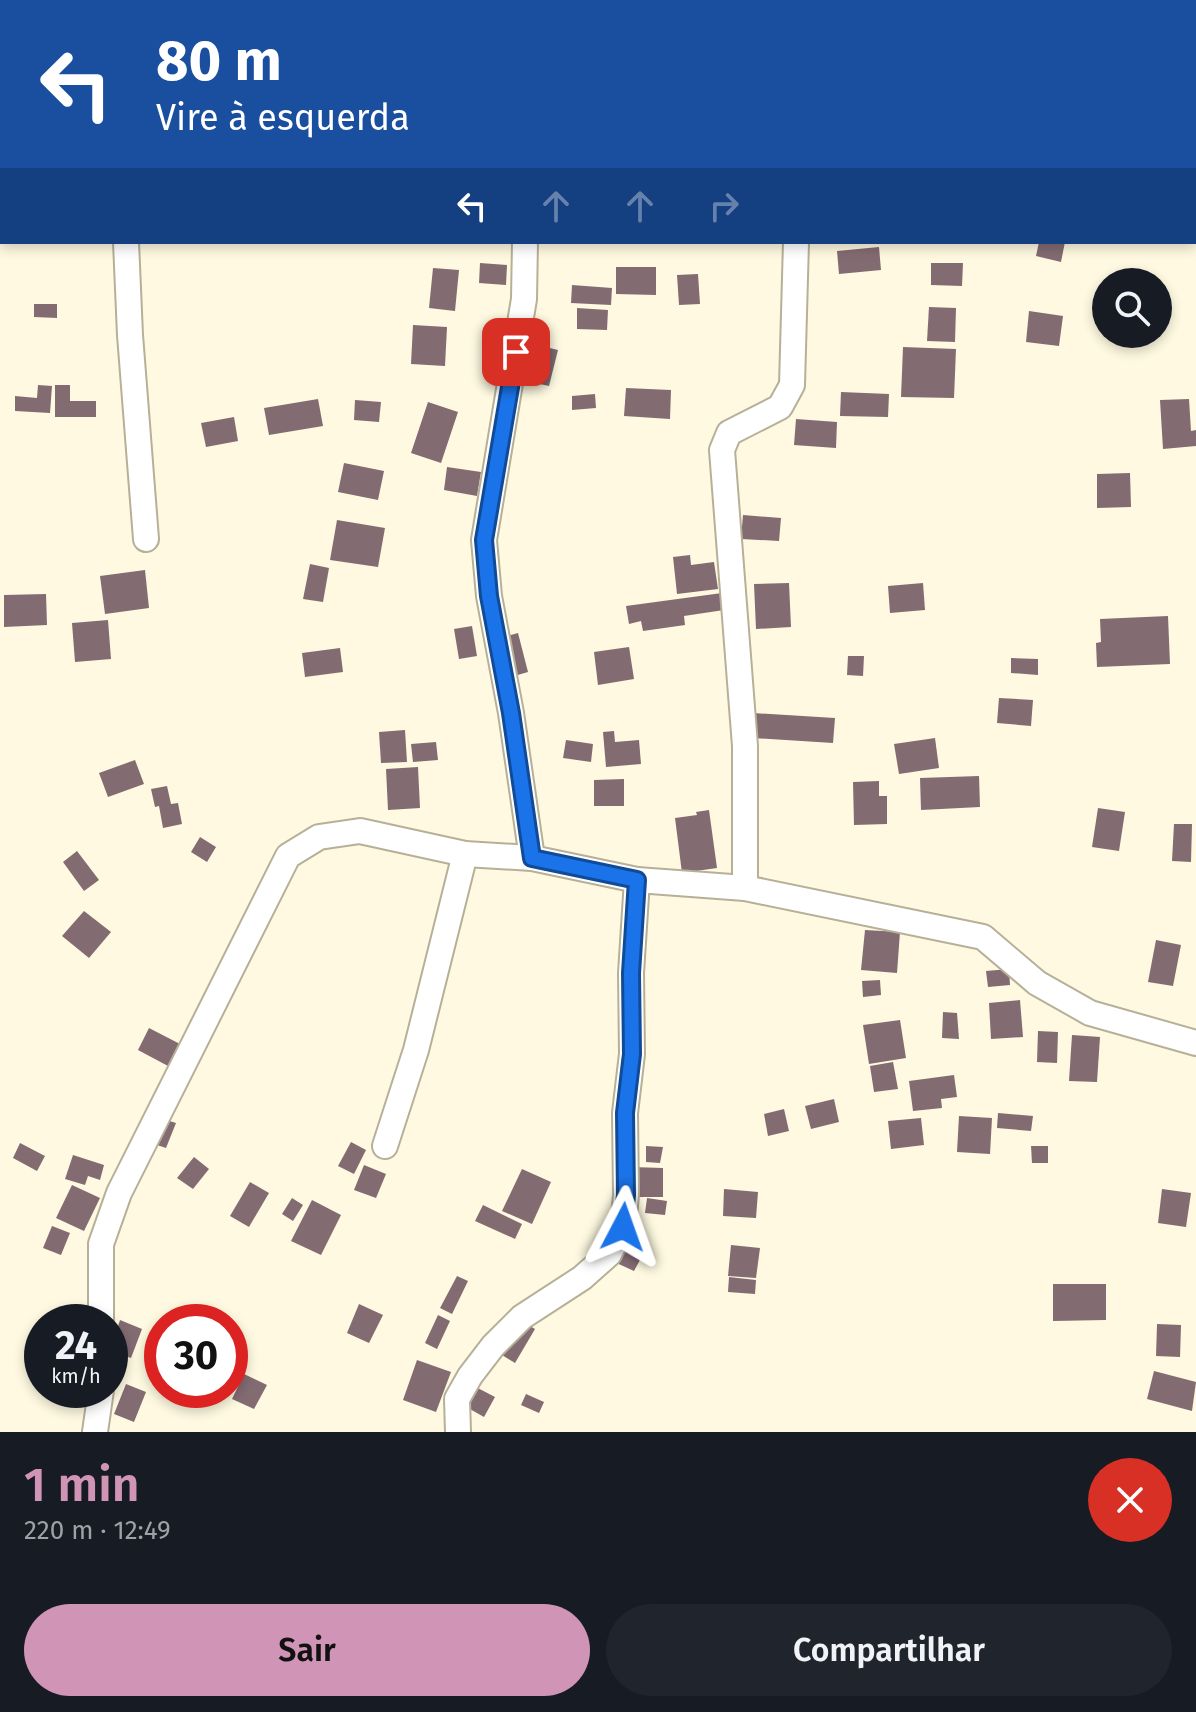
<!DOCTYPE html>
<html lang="pt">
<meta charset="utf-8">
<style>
body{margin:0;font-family:"Fira Sans",sans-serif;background:#20242c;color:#f1f3f6;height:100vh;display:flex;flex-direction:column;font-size:30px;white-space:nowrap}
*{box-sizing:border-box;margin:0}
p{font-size:26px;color:#9ea1a6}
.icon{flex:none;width:44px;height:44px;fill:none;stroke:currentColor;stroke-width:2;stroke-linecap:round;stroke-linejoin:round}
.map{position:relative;height:1432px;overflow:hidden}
.details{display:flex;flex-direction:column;background:#171b24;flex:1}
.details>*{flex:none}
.hud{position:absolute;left:0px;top:0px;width:1196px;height:244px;box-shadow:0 4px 12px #0003;background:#1a4fa0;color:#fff;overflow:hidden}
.tools{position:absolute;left:1092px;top:268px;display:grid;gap:16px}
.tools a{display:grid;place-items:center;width:80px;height:80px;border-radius:50%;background:#171b24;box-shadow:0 4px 12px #0003;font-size:40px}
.speed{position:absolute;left:24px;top:1304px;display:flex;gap:16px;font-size:40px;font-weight:700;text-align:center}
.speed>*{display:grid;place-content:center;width:104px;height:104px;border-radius:50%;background:#171b24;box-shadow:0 4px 12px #0003;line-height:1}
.speed small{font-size:20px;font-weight:400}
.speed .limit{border:12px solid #d22;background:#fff;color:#111}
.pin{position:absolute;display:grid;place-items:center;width:68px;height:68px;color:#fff;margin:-34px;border-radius:16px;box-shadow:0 4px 12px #0006}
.me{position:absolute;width:88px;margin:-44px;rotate:4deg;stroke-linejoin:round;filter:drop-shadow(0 0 6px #0008)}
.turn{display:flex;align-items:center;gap:28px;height:168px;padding:0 24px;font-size:36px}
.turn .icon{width:104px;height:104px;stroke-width:2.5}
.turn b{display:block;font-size:56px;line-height:68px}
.lanes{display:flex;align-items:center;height:76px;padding:0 24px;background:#0003;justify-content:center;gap:40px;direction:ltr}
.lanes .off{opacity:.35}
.round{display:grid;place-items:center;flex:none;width:84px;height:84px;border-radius:42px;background:#20242c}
.summary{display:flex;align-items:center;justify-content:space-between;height:136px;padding:0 24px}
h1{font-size:48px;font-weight:600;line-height:60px;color:#d094b7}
.cta{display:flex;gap:16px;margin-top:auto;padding:16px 24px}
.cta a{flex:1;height:92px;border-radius:48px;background:#d094b7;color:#111;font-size:32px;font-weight:600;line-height:92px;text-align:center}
.cta a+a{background:#20242c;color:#f1f3f6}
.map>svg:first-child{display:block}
</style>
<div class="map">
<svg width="1196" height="1432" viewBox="0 0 1196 1432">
<rect width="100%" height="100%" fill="#fef9e0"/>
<g fill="#836b72">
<path d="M1039,242h26l-4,20 -25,-6z"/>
<path d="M879,247l2,23 -42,4 -2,-23z"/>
<path d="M480,263l27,2 -1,20 -27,-2z"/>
<path d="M931,263h32l-1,23 -31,-1z"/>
<path d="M616,267h40v28l-40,-1z"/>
<path d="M433,268l26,2 -4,41 -26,-3z"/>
<path d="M698,274l2,30 -21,1 -2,-30z"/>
<path d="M572,285l40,3 -1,17 -40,-2z"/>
<path d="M34,304h23v14l-23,-1z"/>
<path d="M929,307l27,1 -1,34 -28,-1z"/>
<path d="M577,308l31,2 -1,20 -30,-1z"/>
<path d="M1029,311l34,5 -4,30 -33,-4z"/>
<path d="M413,325l34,2 -2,39 -34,-2z"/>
<path d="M525,342l33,8 -9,36 -33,-7z"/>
<path d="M903,347l53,2 -2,49 -53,-1z"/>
<path d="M38,385l14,1 -2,27 -35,-2v-15l22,2z"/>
<path d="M55,385h15v16h26v16h-41z"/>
<path d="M626,388l45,2 -1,29 -46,-3z"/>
<path d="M841,392l48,2 -1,23 -48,-1z"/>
<path d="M595,394l1,14 -24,2v-14z"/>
<path d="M318,399l5,27 -54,9 -5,-27z"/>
<path d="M1189,399l2,32 5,-1v16l-33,3 -3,-49z"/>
<path d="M355,400l26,2 -2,20 -25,-2z"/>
<path d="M428,402l30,10 -17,51 -30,-10z"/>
<path d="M234,417l4,24 -32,6 -5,-24z"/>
<path d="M796,419l41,3 -1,26 -42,-3z"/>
<path d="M344,463l40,8 -6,29 -40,-8z"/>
<path d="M447,467l34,5 -4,24 -33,-6z"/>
<path d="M1130,473l1,34 -34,1v-34z"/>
<path d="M743,515l38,3 -2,23 -38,-2z"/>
<path d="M337,520l48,8 -7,39 -48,-7z"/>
<path d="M690,555l1,10 23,-3 4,27 -41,5 -4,-37z"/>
<path d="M310,564l19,4 -6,34 -20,-3z"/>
<path d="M145,570l4,38 -44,6 -5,-38z"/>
<path d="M789,583l2,44 -35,2 -2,-45z"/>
<path d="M923,583l2,27 -35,3 -2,-27z"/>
<path d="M722,593l2,17 -40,6 1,9 -42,6 -2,-10 -12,3 -3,-18z"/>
<path d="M46,594l1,31 -43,2v-32z"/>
<path d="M1168,616l2,48 -73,3 -1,-24 5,-1 -1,-23z"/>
<path d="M108,620l3,39 -36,3 -3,-39z"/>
<path d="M472,626l5,30 -18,3 -5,-30z"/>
<path d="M518,633l10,39 -17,5 -11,-39z"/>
<path d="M629,647l5,32 -36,6 -4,-33z"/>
<path d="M340,648l3,24 -38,5 -3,-24z"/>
<path d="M848,656h16l-1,20 -16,-1z"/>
<path d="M1011,658l27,1v16l-27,-2z"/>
<path d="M999,698l34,2 -2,26 -34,-3z"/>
<path d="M753,713l82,5 -2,25 -81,-5z"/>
<path d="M405,730l2,32 -26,1 -2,-31z"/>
<path d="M614,731l1,11 24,-2 2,24 -35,3 -3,-35z"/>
<path d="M935,738l4,30 -40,6 -5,-30z"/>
<path d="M566,740l27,4 -2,18 -28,-4z"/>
<path d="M436,742l2,18 -25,2 -2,-18z"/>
<path d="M135,760l9,24 -36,13 -9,-24z"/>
<path d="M418,767l2,41 -32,2 -2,-41z"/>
<path d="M979,776l1,31 -59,3 -1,-32z"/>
<path d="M624,779v27h-30v-26z"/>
<path d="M879,781v15h8v28l-33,1 -1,-43z"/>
<path d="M167,786l4,18 7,-1 4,21 -19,4 -4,-22 -4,1 -4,-18z"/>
<path d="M1098,808l27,4 -6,39 -27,-4z"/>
<path d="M709,810l8,58 -35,5 -7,-55 22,-3 -1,-3z"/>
<path d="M1174,824h18l-1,38 -19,-1z"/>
<path d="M200,837l16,10 -9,15 -16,-10z"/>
<path d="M77,851l22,29 -15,11 -21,-29z"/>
<path d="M84,911l27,21 -22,26 -27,-22z"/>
<path d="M865,930l35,2 -3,41 -36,-3z"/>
<path d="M1156,940l25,5 -8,41 -25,-4z"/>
<path d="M1009,969l1,16 -22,2 -2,-16z"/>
<path d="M880,980l1,15 -18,2 -1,-16z"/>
<path d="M1020,1000l3,37 -32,2 -2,-36z"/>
<path d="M943,1012l14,1 2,26 -17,-1z"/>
<path d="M900,1020l6,38 -37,6 -6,-39z"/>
<path d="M149,1028l31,16 -12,22 -30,-16z"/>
<path d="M1038,1031l20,1 -1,31 -20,-1z"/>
<path d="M1072,1035l28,2 -3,45 -28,-1z"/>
<path d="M893,1062l5,27 -24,3 -4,-26z"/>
<path d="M954,1075l3,22 -16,2 1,9 -29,3 -4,-30z"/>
<path d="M834,1099l5,23 -28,7 -6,-23z"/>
<path d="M784,1109l5,22 -21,5 -4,-22z"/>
<path d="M998,1113l35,3 -2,15 -34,-3z"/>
<path d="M959,1116l33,2 -2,36 -33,-2z"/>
<path d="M160,1118l16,5 -10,25 -15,-5z"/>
<path d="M921,1118l3,27 -33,4 -3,-28z"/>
<path d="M351,1142l15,8 -12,24 -16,-8z"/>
<path d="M20,1143l25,13 -8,15 -24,-13z"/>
<path d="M646,1146l17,1 -3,16 -14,-1z"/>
<path d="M1031,1146h17v17h-16z"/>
<path d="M73,1155l31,10 -4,15 -12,-4 -3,9 -20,-6z"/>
<path d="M194,1157l15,12 -16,20 -16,-11z"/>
<path d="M364,1165l22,9 -10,24 -22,-8z"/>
<path d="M632,1167l31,1v29h-24v-12h-7z"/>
<path d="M522,1169l29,13 -19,42 -30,-13z"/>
<path d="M250,1182l19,11 -20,34 -19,-11z"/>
<path d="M72,1185l28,13 -16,33 -28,-13z"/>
<path d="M724,1189l34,3 -2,26 -33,-2z"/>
<path d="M1162,1189l29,4 -5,34 -28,-4z"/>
<path d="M292,1198l11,7 -10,16 -11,-7z"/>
<path d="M647,1198l20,3 -2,14 -20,-2z"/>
<path d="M312,1200l29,15 -20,40 -30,-14z"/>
<path d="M483,1205l39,19 -7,15 -40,-18z"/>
<path d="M52,1226l18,7 -9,22 -18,-7z"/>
<path d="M731,1245l29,3 -4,30 -28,-2z"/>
<path d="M617,1247l24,11 -7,13 -24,-11z"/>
<path d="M457,1276l11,5 -16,33 -12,-6z"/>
<path d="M729,1277l27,3 -1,14 -27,-2z"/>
<path d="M1053,1284h53v36l-53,1z"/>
<path d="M359,1304l24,11 -14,28 -22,-10z"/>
<path d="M438,1315l12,6 -13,28 -12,-6z"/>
<path d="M120,1320l22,9 -11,29 -21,-7z"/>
<path d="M522,1321l13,8 -20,34 -13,-8z"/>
<path d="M1157,1324l24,1 -1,32 -24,-1z"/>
<path d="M417,1360l34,12 -15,40 -33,-12z"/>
<path d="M1154,1371l42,11 -4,29 -45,-12z"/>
<path d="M244,1374l23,11 -13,24 -22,-10z"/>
<path d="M126,1384l20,8 -12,30 -20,-8z"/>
<path d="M472,1385l23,12 -11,20 -23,-13z"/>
<path d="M526,1394l18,8 -5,11 -18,-8z"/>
</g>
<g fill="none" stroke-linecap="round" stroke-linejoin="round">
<g stroke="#b6b099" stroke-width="28">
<g id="minor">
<path d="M1194,57l2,-1"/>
<path d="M0,187l2,-1"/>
<path d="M126,242l4,93 16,204"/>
<path d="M525,242l-1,57 -40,241 5,56 22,117 21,145"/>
<path d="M745,888v-142l-23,-296 7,-17 51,-26 12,-22 4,-143"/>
<path d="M385,1146l31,-96 49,-196"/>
<path d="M101,1322v-78l18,-51 169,-337 31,-19 41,-6 105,23 67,4 105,22 108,8 238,49 54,46 53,30 106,30"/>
<path d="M95,1432l6,-42"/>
<path d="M458,1432l-1,-33 13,-23 23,-30 29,-29 60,-39 27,-24 14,-27 3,-32 -1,-82 7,-59 -1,-81 6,-93"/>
</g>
</g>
<use href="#minor" stroke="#fff" stroke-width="24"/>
</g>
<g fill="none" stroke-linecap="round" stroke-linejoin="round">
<g stroke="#114b97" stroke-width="20">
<path id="route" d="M516,352l-32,188 5,56 22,117 21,145 105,22 -6,93 1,81 -7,59 1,82 -3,32"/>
</g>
<use href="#route" stroke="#1a73e8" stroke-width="14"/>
</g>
</svg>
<div class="tools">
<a><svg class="icon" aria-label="search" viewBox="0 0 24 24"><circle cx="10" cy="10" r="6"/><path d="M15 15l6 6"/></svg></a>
</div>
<div class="speed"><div>24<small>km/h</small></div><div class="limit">30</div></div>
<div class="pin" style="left:516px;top:352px;background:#d93025"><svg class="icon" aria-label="arrive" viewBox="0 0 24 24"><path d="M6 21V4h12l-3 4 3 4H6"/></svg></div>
<svg class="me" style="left:623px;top:1227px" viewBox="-20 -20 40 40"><path d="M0-17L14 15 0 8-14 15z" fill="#1a73e8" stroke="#fff" stroke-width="4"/></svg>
<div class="hud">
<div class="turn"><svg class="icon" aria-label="left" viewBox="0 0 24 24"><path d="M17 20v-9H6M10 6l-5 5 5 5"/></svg><div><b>80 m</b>Vire à esquerda</div></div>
<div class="lanes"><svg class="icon" aria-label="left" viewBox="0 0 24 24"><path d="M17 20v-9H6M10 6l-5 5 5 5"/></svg><svg class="icon off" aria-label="ahead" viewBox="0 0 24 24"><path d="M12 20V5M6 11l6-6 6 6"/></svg><svg class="icon off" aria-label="ahead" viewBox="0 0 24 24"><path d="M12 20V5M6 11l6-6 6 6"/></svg><svg class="icon off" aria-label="right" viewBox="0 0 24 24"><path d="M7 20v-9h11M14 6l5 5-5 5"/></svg></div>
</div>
</div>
<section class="details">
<div class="summary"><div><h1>1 min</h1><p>220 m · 12:49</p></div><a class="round" style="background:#d93025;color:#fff"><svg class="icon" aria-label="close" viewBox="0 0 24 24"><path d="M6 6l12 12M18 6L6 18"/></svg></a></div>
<div class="cta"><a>Sair</a><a>Compartilhar</a></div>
</section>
